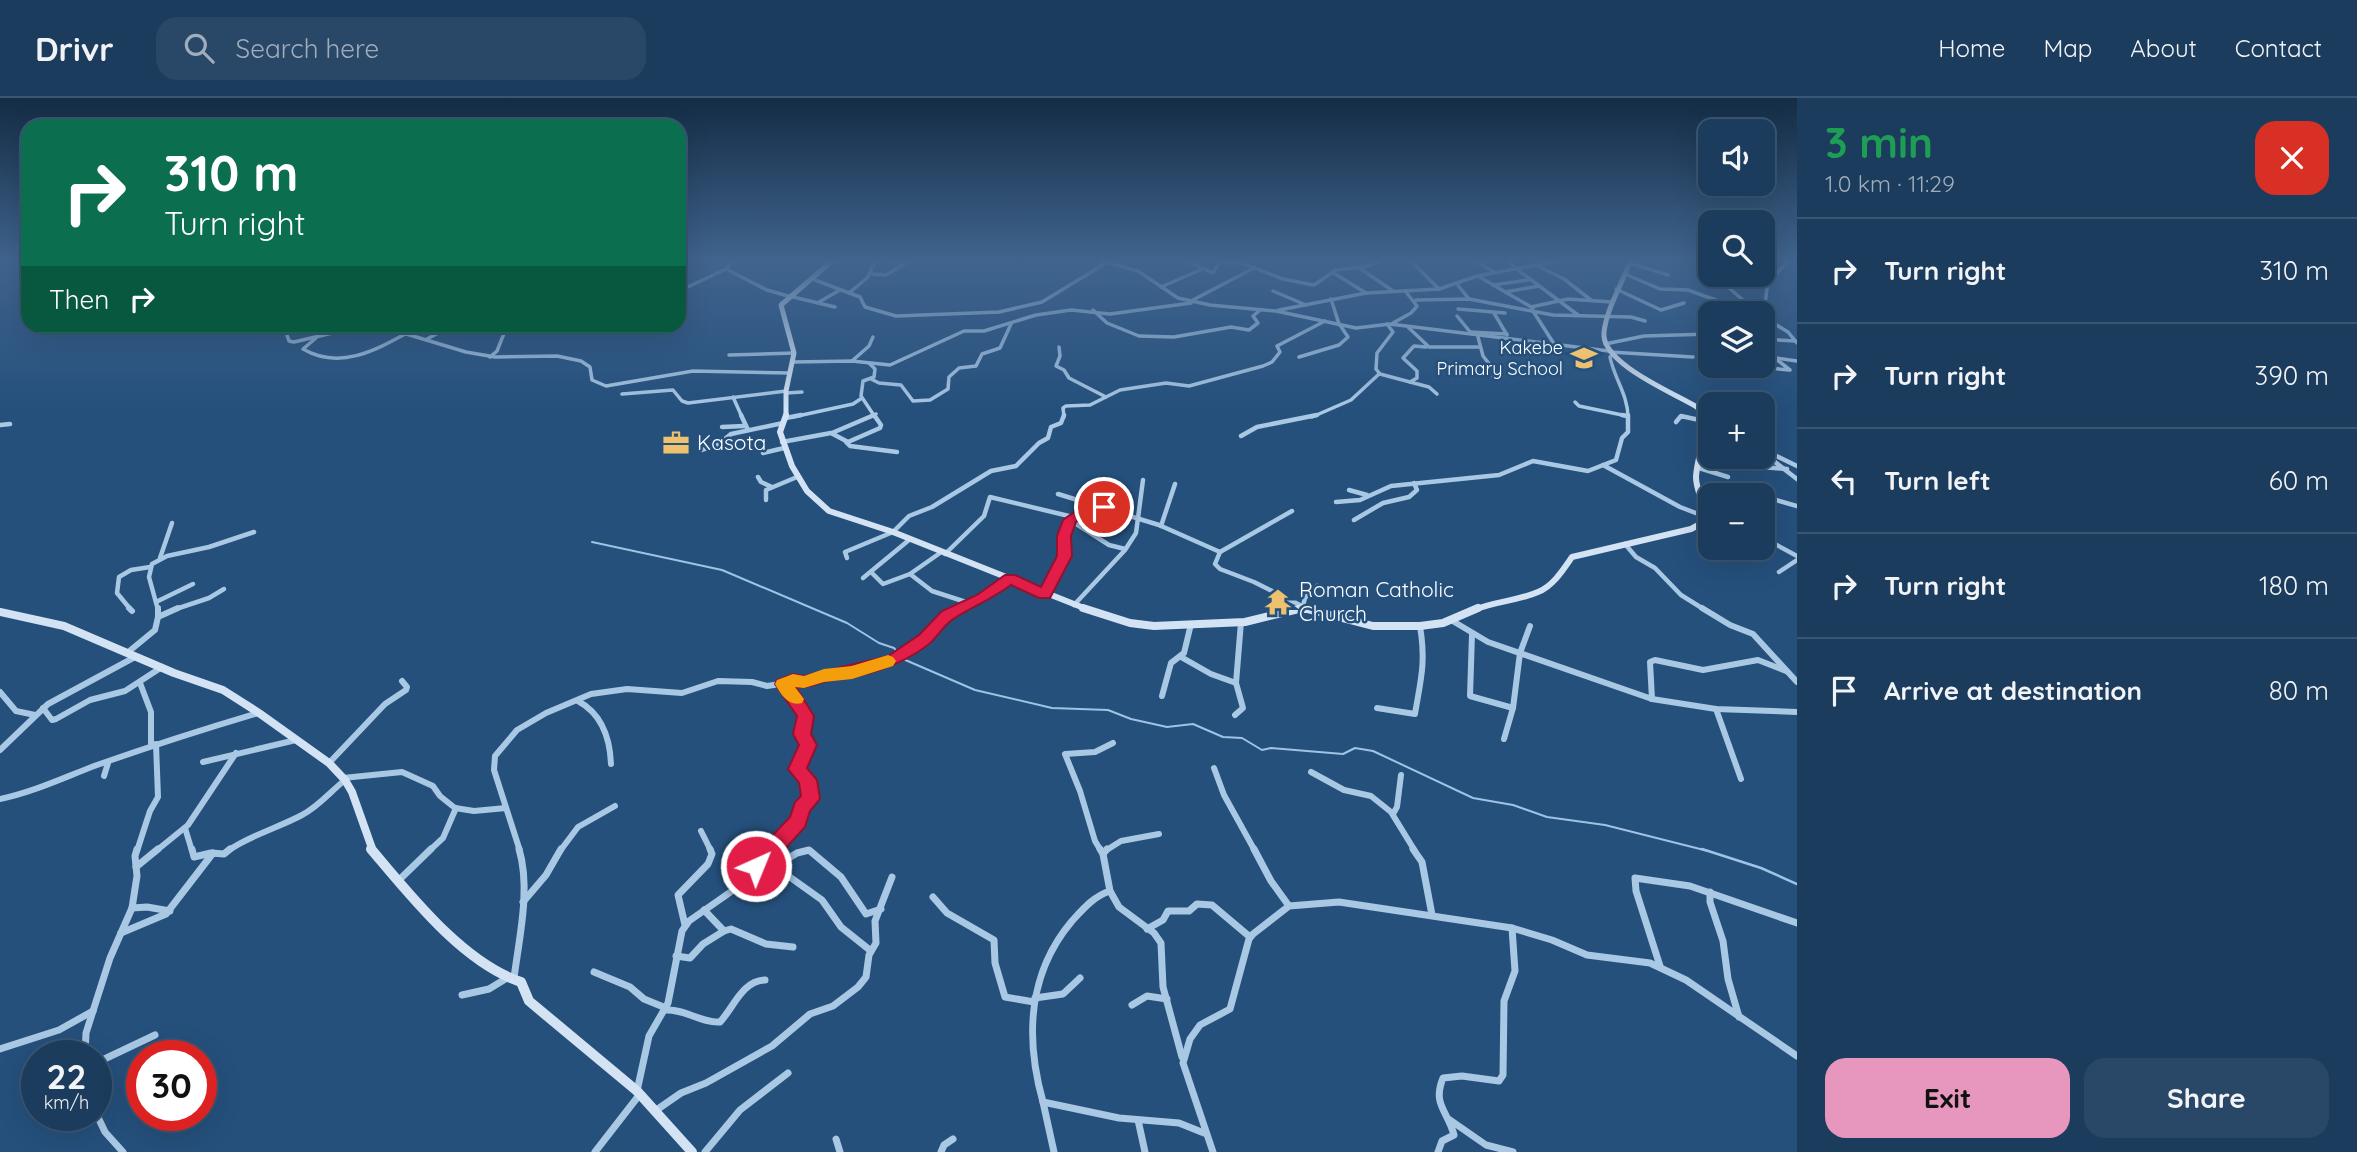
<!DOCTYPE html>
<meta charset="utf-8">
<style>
body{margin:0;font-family:Quicksand,sans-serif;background:#294766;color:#f1f3f6;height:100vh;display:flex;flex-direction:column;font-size:26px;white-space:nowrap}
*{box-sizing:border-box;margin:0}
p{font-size:23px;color:#a0adbc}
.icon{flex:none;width:38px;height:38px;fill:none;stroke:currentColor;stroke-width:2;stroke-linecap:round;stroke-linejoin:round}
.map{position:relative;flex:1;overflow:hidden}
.panel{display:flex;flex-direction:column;background:#1c3c5d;width:560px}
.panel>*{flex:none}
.guide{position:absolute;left:21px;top:21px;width:665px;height:214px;border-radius:21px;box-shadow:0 7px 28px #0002,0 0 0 2px #3a5672;background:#0b6e4f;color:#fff;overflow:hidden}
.tools{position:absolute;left:1698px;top:21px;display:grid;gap:14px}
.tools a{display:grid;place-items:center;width:77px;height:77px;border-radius:14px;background:#1c3c5d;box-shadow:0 7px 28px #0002,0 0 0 2px #3a5672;font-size:35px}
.speed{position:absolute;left:21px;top:942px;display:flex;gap:14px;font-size:35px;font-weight:700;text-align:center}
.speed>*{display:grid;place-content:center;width:91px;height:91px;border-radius:50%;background:#1c3c5d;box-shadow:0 7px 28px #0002,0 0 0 2px #3a5672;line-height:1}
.speed small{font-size:18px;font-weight:400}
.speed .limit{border:10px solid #d22;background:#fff;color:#111}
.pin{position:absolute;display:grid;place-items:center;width:60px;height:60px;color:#fff;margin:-30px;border:4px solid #fff;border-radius:50%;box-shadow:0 2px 7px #0007}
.me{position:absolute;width:77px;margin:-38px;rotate:44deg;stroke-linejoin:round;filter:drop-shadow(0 0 5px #0008)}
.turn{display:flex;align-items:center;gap:24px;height:147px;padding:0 28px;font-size:32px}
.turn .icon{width:91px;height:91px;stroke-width:2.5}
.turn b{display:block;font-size:49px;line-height:60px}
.then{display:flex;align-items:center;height:66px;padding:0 28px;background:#0003;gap:14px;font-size:26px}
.round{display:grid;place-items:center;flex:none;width:74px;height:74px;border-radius:21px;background:#294766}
.overview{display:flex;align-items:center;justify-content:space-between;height:119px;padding:0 28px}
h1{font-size:42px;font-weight:700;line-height:52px;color:#1e9e55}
.button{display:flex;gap:14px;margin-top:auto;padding:14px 28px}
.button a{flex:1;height:80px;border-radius:21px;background:#e797bd;color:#111;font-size:28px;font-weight:700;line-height:80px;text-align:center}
.button a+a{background:#294766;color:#f1f3f6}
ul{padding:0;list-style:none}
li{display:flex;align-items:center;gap:21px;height:105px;padding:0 28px;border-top:2px solid #3a5672}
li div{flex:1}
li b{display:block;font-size:26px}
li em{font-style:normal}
header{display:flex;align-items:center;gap:42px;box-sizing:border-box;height:98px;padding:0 35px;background:#1c3c5d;border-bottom:2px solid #3a5672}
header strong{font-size:33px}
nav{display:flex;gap:38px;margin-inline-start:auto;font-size:24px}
.search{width:490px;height:63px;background:#294766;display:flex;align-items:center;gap:18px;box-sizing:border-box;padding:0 24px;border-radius:21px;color:#a0adbc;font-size:26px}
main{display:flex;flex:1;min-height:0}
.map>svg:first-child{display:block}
</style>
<header>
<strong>Drivr</strong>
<div class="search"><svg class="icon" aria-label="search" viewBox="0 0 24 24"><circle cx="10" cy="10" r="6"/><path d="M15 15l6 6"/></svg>Search here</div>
<nav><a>Home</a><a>Map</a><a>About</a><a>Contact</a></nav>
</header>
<main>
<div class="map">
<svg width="1797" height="1054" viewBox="0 0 1797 1054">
<rect width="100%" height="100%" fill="#25507c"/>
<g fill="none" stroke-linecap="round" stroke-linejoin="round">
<path stroke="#9ec3e5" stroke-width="2" d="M592,444l130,28 125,53 32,20 15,5 9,11 72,31 77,18 56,2 23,9 36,8 26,-3 30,13 19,1 20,12 9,-2 72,6 12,-6 18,3 100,47 40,7 34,12 58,8 103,26"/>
<path stroke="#9ec3e5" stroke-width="2.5" d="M1702,751l59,19 36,16"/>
<g stroke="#a9c8e4" stroke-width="3.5">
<path d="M732,163l-6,8 41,21 21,6"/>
<path d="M894,163h18"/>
<path d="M1102,163l36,10 40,27 32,7 66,6 80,17 34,-4 219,27"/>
<path d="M1186,163l27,12 7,-11 18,1"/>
<path d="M1237,163l46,18 31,6 22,-15 33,-4 10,-5"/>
<path d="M1411,163l28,28"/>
<path d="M1475,163l21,12"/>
<path d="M1508,163l11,9"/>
<path d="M1630,165l38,12"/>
<path d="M1538,168l26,13 27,21"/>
<path d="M1358,169l35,24"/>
<path d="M1518,172l60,45"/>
<path d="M1332,174l34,21"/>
<path d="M871,176l15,1 20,-12"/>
<path d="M1625,176l35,15 28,1 61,22"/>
<path d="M1714,177l44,38"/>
<path d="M1478,178l55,32"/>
<path d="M815,182l45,17 5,10 31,9 103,-4 43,-10 64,-39"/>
<path d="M1457,186l12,15"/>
<path d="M1493,187l35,-5"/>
<path d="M1161,189l39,-17"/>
<path d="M1616,191l45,21 23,-7"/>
<path d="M679,193l47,-22"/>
<path d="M1273,193l33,14"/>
<path d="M1505,194l34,-6"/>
<path d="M849,195l18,-15 9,-17"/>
<path d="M789,198l46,11"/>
<path d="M1331,201l8,25"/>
<path d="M1416,202l53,-1 84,16 78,2 14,4"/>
<path d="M1191,203l61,-32"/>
<path d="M819,204l21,-12"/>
<path d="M1531,209l37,-8 44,3"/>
<path d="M1458,211l47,4"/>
<path d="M1093,212l14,13 32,13 35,1 57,-10 18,3 9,-7 -5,-7 6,-5"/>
<path d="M1279,212l87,-17 73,-4 38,-13 80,-15"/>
<path d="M1533,213l23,36"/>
<path d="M1494,215l13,22"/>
<path d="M1747,215l18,-9 3,-23 21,-20"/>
<path d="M1457,218l14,17"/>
<path d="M1762,218l26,16 9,11"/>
<path d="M1393,225l18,-10 6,-7 -11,-14"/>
<path d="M1387,226l6,8 -16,21 -1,16 4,5 49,13 8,7"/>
<path d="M284,228l5,15 5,1 68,-16"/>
<path d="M380,228l86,26 29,5 62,-1 24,5 9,6 2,13 14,6 87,-15 97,2"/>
<path d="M1408,229l21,20h51"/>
<path d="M1470,234l37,2"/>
<path d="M1478,239l5,19 15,19 -5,2"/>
<path d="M316,240l-13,11c36,21 71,2 104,-16"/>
<path d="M427,241l24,-13"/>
<path d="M1762,241l33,2"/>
<path d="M1605,246l39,-8 66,-2"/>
<path d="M1059,249l1,9 -4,10 8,4 5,8 37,19"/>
<path d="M1610,254l83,5"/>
<path d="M1613,256l-3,3c4,21 18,38 18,60"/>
<path d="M729,257l65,-2"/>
<path d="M1762,258l35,5"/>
<path d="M490,259l7,-6 10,-25"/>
<path d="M1299,259l40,-12 9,-8 -8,-12"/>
<path d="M852,263l17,-15 4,-9"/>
<path d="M794,264l58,-1 38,4 74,-34h20l52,-16 35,-5 39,4 81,-11"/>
<path d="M869,265l6,6 -1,8 -11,4 -2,15 14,21"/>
<path d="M1745,268l45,4 -14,-11"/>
<path d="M871,281l8,4 22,2 12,16 17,-1 18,-11 1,-12 10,-9 17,-2 6,-12 18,-6 11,-24"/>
<path d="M1410,284l7,-4v-7l-14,-13 11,-12 12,1"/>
<path d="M786,295l16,-1"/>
<path d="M622,296l51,-4 9,11 6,2 98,-12"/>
<path d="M733,299l9,20"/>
<path d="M1575,304l4,4 48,10"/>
<path d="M1697,309l13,7"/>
<path d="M793,319l60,-13 9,-6"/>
<path d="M870,319l6,-3"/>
<path d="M1064,319l-1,-9 3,-2 24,-1 30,-15 46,-7 23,3 74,-20 9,-4 8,-10 -3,-6 48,-25"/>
<path d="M1312,319l39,-17 28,-26"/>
<path d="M1680,319h4"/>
</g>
<g stroke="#a9c8e4" stroke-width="4.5">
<path d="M741,317l7,15"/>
<path d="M1622,317l5,1"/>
<path d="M786,320l15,-3"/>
<path d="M1676,324l5,-6 23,5"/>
<path d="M0,327l10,-1"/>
<path d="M722,329l22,-1"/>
<path d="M832,335l42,-18"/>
<path d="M1241,338l16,-9 60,-12"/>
<path d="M1762,342l11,13"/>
<path d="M782,344l49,-9 17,9 32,-14 1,-3 -7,-10"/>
<path d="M846,344l4,4 47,6"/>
<path d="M702,352l17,-6 12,-10 52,-11"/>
<path d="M1762,354l35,27"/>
<path d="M1768,354l29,14"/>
<path d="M763,355l21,-5"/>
<path d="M1700,359l36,8 51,4"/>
<path d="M1603,367l77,42 26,10"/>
<path d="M1699,370l29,9"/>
<path d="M758,379l3,5 11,5"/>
<path d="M1349,392l18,5"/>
<path d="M1058,396l101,31 61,27"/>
<path d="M1762,401l7,-1 28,8"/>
<path d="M766,402v-10l31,-13"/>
<path d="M1336,404l24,-2 31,-14 108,-11 34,-14 55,10 28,-11 6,-22 6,-6v-17"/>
<path d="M1292,413l-72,41 -5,12 5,5 34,13 50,25"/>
<path d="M1070,422l39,25 16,4"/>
<path d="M1354,422l29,-17 26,-6 8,-7 -3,-7"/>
<path d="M1161,428l14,-42"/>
<path d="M893,434l16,-16 23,-9 59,-36 25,-5 23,-23 9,-5 3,-11 10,-4 3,-8"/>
<path d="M1762,439l35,19"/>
<path d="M1625,446l11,13 19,11 26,27 24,15"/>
<path d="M940,455l-30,21 22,17 40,13"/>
<path d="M945,456l39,-38 6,-19 83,20"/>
<path d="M160,460l12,-35"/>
<path d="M847,460l-2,-6 48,-20"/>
<path d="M1779,474l18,-12"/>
<path d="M872,475l11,11 27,-10"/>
<path d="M863,480l46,-38"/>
<path d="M1045,496l20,-38 -1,-21 3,-11 25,-21"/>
<path d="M158,503l35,-17"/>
<path d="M1074,507l51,-55 11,-17 7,-53"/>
<path d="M1303,508l2,-8 12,-12"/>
<path d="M131,512l-14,-17 2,-16 12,-7 19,-3"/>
<path d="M158,512l-9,-33 3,-13 15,-8 42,-9 45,-15"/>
<path d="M173,512l36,-12 15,-9"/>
<path d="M959,512l23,-11 28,-20"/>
</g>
<g stroke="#a9c8e4" stroke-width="6">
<path d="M129,510l3,3"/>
<path d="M158,510v9"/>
<path d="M1702,510l28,17 23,9 44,48"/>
<path d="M1451,522l37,22 164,57 64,10 81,3"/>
<path d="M1472,536l-2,62 43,12 7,-55 10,-27"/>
<path d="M127,555l28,-23 3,-13 20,-9"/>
<path d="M1181,559l30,17 25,9"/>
<path d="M140,585l11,29v34"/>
<path d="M0,594l16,19 19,4"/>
<path d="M1162,598l9,-33 13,-10 7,-29"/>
<path d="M1652,601l-2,-37 5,-2 48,10 55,-10 28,11"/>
<path d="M578,603c24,13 32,37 33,63"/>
<path d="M43,610l9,12 4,-1 34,-19 35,-9 37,-24"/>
<path d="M1377,610l38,6c6,-36 11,-51 5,-88"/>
<path d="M1716,611l25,70"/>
<path d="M1235,617l8,-7 -7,-25 5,-61"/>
<path d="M1504,641l9,-31"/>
<path d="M0,652l48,-46 87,-47"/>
<path d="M203,664l93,-22"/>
<path d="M329,665l56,-59 21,-14 1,-3 -5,-6"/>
<path d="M1214,670l10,27 31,56"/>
<path d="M1311,674l33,18 27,6 20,16 24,39"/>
<path d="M104,678l4,-13"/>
<path d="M343,680l59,-6 31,14 7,10 15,12 19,3 32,-3"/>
<path d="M0,701c34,-7 65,-22 97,-34 54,-19 107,-36 161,-52"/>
<path d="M1393,716l4,-7 4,-32"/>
<path d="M185,730l7,23"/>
<path d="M701,733l10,20"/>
<path d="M137,753l13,-40 8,-14 -2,-53"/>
<path d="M156,753l32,-26 48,-72"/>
<path d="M228,753c18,-14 52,-24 74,-36 16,-8 29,-24 43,-35"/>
<path d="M429,753l14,-13 13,-30"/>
<path d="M520,753l-26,-81 1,-14 22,-26 29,-17 45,-19 36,-5 55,4 36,-12 34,1 15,4 85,-13 41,-13 32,-21 22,-24 15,-7"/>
<path d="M560,753l18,-24 37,-21"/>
<path d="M771,753l24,-26 6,-17 10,-10 -3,-18 -11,-11 11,-24c-8,-14 -2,-14 -3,-27 -1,-12 -14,-26 -22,-34"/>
<path d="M805,753h5"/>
<path d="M1101,753l-6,-10 -15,-50 -15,-37 30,-2 18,-9"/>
<path d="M1105,753l16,-10 38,-7"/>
</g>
<g stroke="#a9c8e4" stroke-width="7">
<path d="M192,751l2,8 17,-4 13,1 6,-5"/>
<path d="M1100,751l3,5"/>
<path d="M1107,751l-4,5 7,37 9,16 35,26 7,10 2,44 19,70"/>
<path d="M1254,751l17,32 18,25"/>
<path d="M1413,751l9,13 10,53"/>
<path d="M773,767l49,35 19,27 30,24"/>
<path d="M757,768l22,-2 18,-11 12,-3 32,27 25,37 15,-5"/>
<path d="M136,769l22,-18"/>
<path d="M399,782l32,-31"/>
<path d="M1110,793c-16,5 -27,18 -38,30 -44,52 -47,117 -29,181l76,16 60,5 25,10"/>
<path d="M1710,794v10l13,39 5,38 11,38"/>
<path d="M933,799l14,16 47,27 1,23 10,34 29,5"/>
<path d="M523,804l23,-27 15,-26"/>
<path d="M132,810l15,-1 23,4"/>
<path d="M704,812l20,21 7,-2 35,15 27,3"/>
<path d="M685,827l-7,-30 30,-31 4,-10 -2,-5"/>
<path d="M1147,831l16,-9 5,-9h21l8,-7 15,1 38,32"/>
<path d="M121,835l45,-19 47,-61"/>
<path d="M676,858l14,2 13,-14 21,-13"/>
<path d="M1660,868l-24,-75 -1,-13 55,8 107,37"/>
<path d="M594,874l36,15 14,12 22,9"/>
<path d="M514,880c5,-40 17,-89 5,-129"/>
<path d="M462,897l27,-6 18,-11"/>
<path d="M1035,900l28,-4 17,-16"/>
<path d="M1132,907l15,-9 20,3"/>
<path d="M666,912c20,-1 34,13 54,12 14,-15 22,-41 45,-42"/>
<path d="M0,951l59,-19 34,-19"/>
<path d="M85,957l1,-22 7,-22 17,-53 22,-50 5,-32 -2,-20 2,-7"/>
<path d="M96,965l59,-28"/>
<path d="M637,993l12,-55 19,-33 14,-72 7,-10 43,-30 40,-42"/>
<path d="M1043,1004l11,50"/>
<path d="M655,1013l26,-18 25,-10 66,-37 38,-32 23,-8 25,-19 8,-10 3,-22 7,-12 -1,-22 17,-44"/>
<path d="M96,1015l9,19 18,20"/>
<path d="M1138,1022l7,32"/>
<path d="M1450,1022l36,25 27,7"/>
<path d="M836,1041l4,13"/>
<path d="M595,1054l45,-58"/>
<path d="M705,1054l35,-42 48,-37"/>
<path d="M941,1054l3,-7 9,-6"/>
<path d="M1213,1054l-30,-89 7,-24 10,-14 30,-16 19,-70 4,-5 36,-28 50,-4 173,26 40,12 35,15 63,8 36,17 111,76"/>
<path d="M1438,1054l4,-11 12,-6c-6,-24 -22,-30 -11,-57l19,-2 37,5 4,-6 1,-74 11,-30 -3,-43"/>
</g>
<g stroke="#d3e3f4" stroke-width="5">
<path d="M1630,163c-8,24 -23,46 -26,71 -4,31 70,61 93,75l6,10"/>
<path d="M786,319v-26l8,-38 -13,-48 51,-44"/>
</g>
<g stroke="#d3e3f4" stroke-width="6">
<path d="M786,317l-6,17 12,34 15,25 22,20 64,21 196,78"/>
<path d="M1296,512h14"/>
<path d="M1474,512c21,-9 44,-9 64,-18 15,-6 25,-22 34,-35l119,-28 13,-7c3,-17 -8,-29 -8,-45 1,-22 13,-40 6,-62"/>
</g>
<g stroke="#d3e3f4" stroke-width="8">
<path d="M1083,510l47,15 24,3 91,-4 58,-14 70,18h47l23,-3 35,-15"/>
<path d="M0,514l64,14 110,47 49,17 36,23 70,50 16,17 7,12 21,59"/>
</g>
<path stroke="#d3e3f4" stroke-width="10" d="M371,751c39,46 92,114 150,133l8,19 108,90 55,61"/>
</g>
<linearGradient id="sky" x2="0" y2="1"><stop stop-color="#142c44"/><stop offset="0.52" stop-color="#40648e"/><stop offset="1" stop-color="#40648e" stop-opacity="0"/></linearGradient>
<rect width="1797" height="311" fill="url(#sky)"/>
<path fill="#e11d48" stroke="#92132f" stroke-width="2" d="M1093,401l18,8 -7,4 -9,-3 -19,14 -5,14 1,20 -22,42h-11l-28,-13c-19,14 -37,21 -56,33 -11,6 -17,19 -27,27 -31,23 -63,31 -100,36 -12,2 -20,8 -32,6l18,29 -3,18 6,11 -10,23 10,12 3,19 -10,12 -5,16 -42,46 -7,2 -7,-2 -3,-7 3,-6 41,-43 5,-15 6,-6 -2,-13 -11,-14 11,-24 -6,-11 4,-18 -22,-32 2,-4 16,-6 11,2 84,-20 31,-21 23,-24 35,-16 28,-20h10l26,12 16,-31v-20l6,-16z"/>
<path fill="#f59e0b" d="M888,557l5,2 3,4 -3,5 -41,13 -28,3 -20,6 -9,-1 9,12 -2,4c-13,4 -21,-8 -27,-19l2,-4 16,-6 11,2 20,-7 28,-3z"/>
<defs>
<g id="school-bare" transform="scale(2.1)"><path d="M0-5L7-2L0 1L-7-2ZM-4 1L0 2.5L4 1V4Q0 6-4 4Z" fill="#eec16e" stroke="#25507c" stroke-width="2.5" paint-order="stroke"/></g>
<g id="office-bare" transform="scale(2.1)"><path d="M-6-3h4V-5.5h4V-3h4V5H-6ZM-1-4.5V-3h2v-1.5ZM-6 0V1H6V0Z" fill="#eec16e" stroke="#25507c" stroke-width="2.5" paint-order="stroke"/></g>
<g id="temple-bare" transform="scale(2.1)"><path d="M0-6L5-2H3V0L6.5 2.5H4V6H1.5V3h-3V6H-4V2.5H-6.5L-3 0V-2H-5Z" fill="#eec16e" stroke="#25507c" stroke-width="2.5" paint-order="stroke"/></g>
</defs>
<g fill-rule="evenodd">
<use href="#school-bare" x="1584" y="260"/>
<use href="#office-bare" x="676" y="345"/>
<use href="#temple-bare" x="1278" y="504"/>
</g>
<g text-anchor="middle" stroke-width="5" stroke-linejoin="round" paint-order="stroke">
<g font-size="18" fill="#fff" stroke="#25507c" text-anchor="end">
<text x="1563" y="256">Kakebe<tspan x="1563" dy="21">Primary School</tspan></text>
</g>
<g font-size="21" fill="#fff" stroke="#25507c" text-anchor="start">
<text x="697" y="352">Kasota</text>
<text x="1299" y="499">Roman Catholic<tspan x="1299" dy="24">Church</tspan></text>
</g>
</g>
</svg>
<div class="tools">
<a><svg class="icon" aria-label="sound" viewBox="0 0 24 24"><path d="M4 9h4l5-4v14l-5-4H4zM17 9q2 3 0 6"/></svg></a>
<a><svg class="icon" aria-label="search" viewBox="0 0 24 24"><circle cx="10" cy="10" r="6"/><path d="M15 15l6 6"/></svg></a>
<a><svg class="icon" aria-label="layers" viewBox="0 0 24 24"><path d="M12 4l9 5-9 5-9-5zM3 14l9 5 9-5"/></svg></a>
<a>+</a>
<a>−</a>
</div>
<div class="speed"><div>22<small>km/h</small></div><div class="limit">30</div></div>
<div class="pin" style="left:1104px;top:409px;background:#d93025"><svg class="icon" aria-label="arrive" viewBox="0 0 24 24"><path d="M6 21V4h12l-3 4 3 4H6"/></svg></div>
<svg class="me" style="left:756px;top:768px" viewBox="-20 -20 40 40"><circle r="17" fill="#e11d48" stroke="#fff" stroke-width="3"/><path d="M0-11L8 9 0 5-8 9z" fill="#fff"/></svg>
<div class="guide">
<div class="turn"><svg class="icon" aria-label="right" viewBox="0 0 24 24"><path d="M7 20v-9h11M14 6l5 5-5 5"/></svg><div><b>310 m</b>Turn right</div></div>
<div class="then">Then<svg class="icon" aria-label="right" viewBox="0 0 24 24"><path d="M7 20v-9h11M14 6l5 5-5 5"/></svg></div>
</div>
</div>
<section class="panel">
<div class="overview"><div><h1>3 min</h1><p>1.0 km · 11:29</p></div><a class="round" style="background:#d93025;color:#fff"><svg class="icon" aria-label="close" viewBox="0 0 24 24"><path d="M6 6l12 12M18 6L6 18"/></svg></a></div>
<ul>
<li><svg class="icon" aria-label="right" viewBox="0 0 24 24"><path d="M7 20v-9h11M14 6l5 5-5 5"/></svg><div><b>Turn right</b></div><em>310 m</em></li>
<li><svg class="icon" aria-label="right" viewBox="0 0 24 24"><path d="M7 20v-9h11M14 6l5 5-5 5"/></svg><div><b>Turn right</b></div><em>390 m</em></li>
<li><svg class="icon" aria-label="left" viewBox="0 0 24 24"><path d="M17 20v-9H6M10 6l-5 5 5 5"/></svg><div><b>Turn left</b></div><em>60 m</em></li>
<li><svg class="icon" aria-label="right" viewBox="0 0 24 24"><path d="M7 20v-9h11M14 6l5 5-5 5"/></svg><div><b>Turn right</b></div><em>180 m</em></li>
<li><svg class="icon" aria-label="arrive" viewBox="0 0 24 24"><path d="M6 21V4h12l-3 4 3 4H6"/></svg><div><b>Arrive at destination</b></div><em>80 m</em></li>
</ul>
<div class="button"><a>Exit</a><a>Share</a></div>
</section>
</main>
